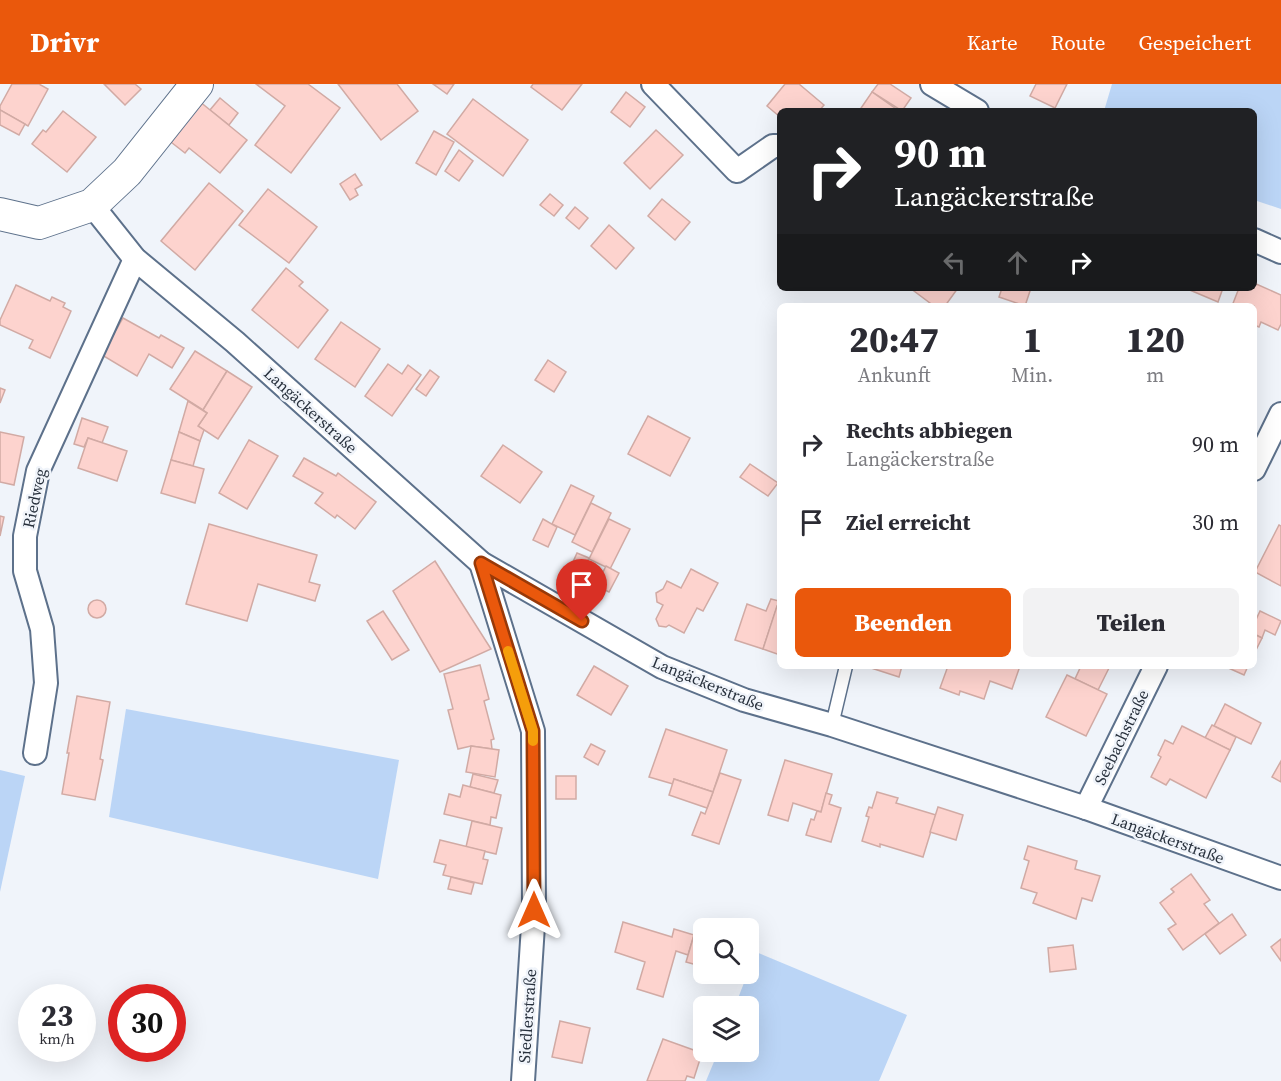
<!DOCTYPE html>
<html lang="de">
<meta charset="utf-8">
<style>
body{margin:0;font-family:"Source Serif 4",serif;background:#f2f2f3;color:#2b2b33;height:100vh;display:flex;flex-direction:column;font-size:22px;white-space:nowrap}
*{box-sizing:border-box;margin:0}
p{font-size:20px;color:#7c7c81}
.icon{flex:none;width:33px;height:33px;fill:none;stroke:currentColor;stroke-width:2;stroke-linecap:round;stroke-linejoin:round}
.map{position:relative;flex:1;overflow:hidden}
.side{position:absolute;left:777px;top:219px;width:480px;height:366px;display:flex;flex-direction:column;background:#fff;border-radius:9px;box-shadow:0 6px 24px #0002}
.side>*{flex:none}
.guide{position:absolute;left:777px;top:24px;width:480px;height:183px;border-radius:9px;box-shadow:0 6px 24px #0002;background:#202124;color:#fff;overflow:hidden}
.tools{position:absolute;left:693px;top:834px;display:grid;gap:12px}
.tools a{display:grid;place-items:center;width:66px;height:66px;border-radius:9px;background:#fff;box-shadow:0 6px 24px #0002;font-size:30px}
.speed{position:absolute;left:18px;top:900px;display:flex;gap:12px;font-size:30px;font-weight:700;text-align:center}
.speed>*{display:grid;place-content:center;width:78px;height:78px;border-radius:50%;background:#fff;box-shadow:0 6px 24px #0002;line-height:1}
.speed small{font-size:15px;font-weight:400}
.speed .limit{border:9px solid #d22;background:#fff;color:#111}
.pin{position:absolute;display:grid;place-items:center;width:51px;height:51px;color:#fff;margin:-62px -26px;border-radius:50% 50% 50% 0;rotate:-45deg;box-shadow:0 0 6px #0007}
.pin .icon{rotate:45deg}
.me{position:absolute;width:66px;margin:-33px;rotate:0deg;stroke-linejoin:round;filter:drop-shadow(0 0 4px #0008)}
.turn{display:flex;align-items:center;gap:21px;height:126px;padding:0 18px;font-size:27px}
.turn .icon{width:78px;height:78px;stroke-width:2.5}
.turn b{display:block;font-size:42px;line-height:51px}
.lanes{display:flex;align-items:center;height:57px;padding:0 18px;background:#0003;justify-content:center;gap:30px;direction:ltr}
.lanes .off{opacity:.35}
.eta{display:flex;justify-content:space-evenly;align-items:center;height:102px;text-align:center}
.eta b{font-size:36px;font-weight:800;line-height:42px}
.button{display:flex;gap:12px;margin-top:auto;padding:12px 18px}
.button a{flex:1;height:69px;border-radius:9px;background:#ea580c;color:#fff;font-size:24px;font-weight:800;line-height:69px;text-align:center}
.button a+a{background:#f2f2f3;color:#2b2b33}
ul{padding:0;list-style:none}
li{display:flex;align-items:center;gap:18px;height:78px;padding:0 18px}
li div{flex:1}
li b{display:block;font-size:22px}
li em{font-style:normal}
header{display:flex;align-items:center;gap:36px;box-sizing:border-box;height:84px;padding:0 30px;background:#ea580c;color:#fff}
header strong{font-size:28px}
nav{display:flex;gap:33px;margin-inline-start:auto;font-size:21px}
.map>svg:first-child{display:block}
</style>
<header>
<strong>Drivr</strong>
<nav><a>Karte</a><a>Route</a><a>Gespeichert</a></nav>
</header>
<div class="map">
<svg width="1281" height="997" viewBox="0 0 1281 997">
<rect width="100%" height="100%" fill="#f0f4fa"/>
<g fill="#bbd5f6">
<path d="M1112,0h169v125l-27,-9v-89h-150z"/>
<path d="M126,625l273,51 -21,119 -269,-62z"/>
<path d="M0,686l25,6 -25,116z"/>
<path d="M756,868l151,63 -28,66h-173l12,-29h30v-46h-13z"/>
</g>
<g fill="#fdd3ce" stroke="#d1aaa4" stroke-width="1.5">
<path d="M12,0h27l9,5 -20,37 -28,-16v-4z"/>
<path d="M104,0h31l6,5 -16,16z"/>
<path d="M256,0h52l32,24 -49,65 -36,-28 30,-39z"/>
<path d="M338,0h59l21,27 -37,29z"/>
<path d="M433,0h21l-7,10z"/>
<path d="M533,0h49l-20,26 -31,-23z"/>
<path d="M785,0h14l25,21 -5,6h-39v6l-13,-11z"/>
<path d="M878,0h12l21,14 -9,13 -30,-19z"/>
<path d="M1036,0h31l-12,24 -25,-12z"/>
<path d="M626,8l19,15 -15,20 -19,-15z"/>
<path d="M872,8l27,19h-40z"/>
<path d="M220,14l18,15 -9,12 -19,-15z"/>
<path d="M473,15l55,41 -25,36 -56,-42z"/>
<path d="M199,17l48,39 -27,33 -31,-25 -4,5 -18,-14z"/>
<path d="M0,26l25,14 -6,11 -19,-10z"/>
<path d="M63,27l33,26 -29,35 -35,-28 11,-14 3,2z"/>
<path d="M656,46l27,25 -33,34 -26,-26z"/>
<path d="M434,47l20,11 -18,33 -20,-12z"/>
<path d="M459,66l14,11 -14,20 -14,-10z"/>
<path d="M355,90l7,11 -7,4 3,6 -8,5 -10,-16z"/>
<path d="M209,99l34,28 -48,59 -34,-29z"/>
<path d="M268,105l49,38 -28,36 -50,-38z"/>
<path d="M550,110l13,11 -9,11 -14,-11z"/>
<path d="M662,115l28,23 -15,18 -27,-24z"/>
<path d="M575,123l13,11 -9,11 -13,-11z"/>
<path d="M609,141l25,23 -18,21 -25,-23z"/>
<path d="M286,184l17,14 -4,4 29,24 -30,38 -46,-38z"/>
<path d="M1254,199l27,12v29l-3,6 -17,-8 -2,5 -5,-2v-19h-22l7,-18h15z"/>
<path d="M16,201l34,16 2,-4 13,6 -2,4 8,4 -21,47 -21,-10 4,-8 -33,-15v-5z"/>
<path d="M910,204h48l-13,18h-11z"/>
<path d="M1002,204h29l-6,18 -26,-9z"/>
<path d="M1185,204h38l-5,14z"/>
<path d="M123,234l36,20 2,-3 23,13 -12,20 -23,-14 -12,22 -35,-21z"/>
<path d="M341,238l39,27 -25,38 -40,-28z"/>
<path d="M195,267l32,20 -24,39 -33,-21z"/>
<path d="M548,276l18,12 -12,20 -19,-12z"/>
<path d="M388,280l14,10 6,-9 13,10 -29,41 -27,-20z"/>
<path d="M430,286l9,7 -13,19 -10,-7z"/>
<path d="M227,287l25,16 -34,52 -20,-13 9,-13 -4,-3z"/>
<path d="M0,304l5,2 -5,13z"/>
<path d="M188,317l19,12 -9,13 6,4 -4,11 -21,-9z"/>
<path d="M648,332l42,22 -20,38 -42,-22z"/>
<path d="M82,334l26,9 -6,16 -14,-5 -4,9 -10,-3z"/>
<path d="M0,348l24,5 -10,48 -14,-3z"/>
<path d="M179,348l21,9 -7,25 -22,-6z"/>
<path d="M88,354l39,13 -10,30 -39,-13z"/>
<path d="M249,356l29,16 -31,53 -28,-16z"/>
<path d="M503,361l39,27 -22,31 -39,-27z"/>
<path d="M304,374l32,18 2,-3 38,29 -21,27 -18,-14 -2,3 -20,-15 8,-10 -30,-17z"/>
<path d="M171,376l33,9 -9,34 -34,-10z"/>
<path d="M750,380l28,19 -10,13 -28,-19z"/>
<path d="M571,401l23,11 -19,39 -23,-11z"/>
<path d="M591,419l20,10 -19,39 -20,-10z"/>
<path d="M0,432l4,1 -4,19z"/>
<path d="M543,435l14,8 -9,20 -15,-7z"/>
<path d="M609,435l21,10 -20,40 -21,-10z"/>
<path d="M209,440l108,31 -8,27 11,3 -5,16 -57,-17 -11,37 -61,-17z"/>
<path d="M1279,441l2,1v60l-26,-14z"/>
<path d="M577,469l12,5 -10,20 -11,-5z"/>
<path d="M435,477l56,88 -51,23 -47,-81z"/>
<path d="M606,482l13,7 -10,19 -13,-6z"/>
<path d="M691,485l27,14 -15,28 -6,-3 -13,25 -15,-8 -3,2 -7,-1 -3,-7 7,-14 -6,-3 -1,-9 7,-4 4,-8 14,7z"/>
<path d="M771,515l8,2 -16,48 -28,-9 12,-36 19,7z"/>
<circle cx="97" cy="525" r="9"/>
<path d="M777,522h3v49l-17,-6z"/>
<path d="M383,527l26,39 -17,10 -25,-39z"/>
<path d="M1260,527l21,10 -6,14 -10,-5 -3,8 -8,-4v-10z"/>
<path d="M1254,550l8,4 -8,16z"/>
<path d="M480,581l9,34 -5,2 10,38 -3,1 1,9 -21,-3 -13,3 -10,-39 5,-1 -9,-35z"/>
<path d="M594,582l34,20 -17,29 -34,-20z"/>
<path d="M865,582h37l-3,11z"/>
<path d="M948,582h72l-8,23 -22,-8 -6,18 -24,-8 -1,4 -19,-7z"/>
<path d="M1081,582h29l-12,24 -23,-11z"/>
<path d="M1224,582h24l-4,9z"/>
<path d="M1067,591l40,19 -21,42 -40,-19z"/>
<path d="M77,612l33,6 -10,57 3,1 -8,40 -33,-6 7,-41h-2z"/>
<path d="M1225,620l36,19 -10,21 -37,-18z"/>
<path d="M1212,641l24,12 -6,13 -25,-12z"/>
<path d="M1182,642l48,24 -24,48 -36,-19 -4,6 -15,-8 10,-20 -3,-2 7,-15 8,4z"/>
<path d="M666,645l61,21 -14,42 -39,-13 -1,5 -24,-7z"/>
<path d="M591,660l14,7 -7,14 -14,-8z"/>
<path d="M471,662l28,4 -4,27 -29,-5z"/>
<path d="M785,676l47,14 -11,38 -28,-9 -5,18 -20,-6z"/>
<path d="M1281,677v21l-9,-5z"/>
<path d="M720,689l21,7 -22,64 -27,-9 9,-23 4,2z"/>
<path d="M473,690l25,6 -4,13 -24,-6z"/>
<rect x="556" y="692" width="20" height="23"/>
<path d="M674,695l39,13 -6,16 -38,-13z"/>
<path d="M463,701l38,10 -5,23 -5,-1 -1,8 -46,-11 5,-20 11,3z"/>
<path d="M877,708l21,6 -2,5 40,12 -13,42 -43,-13v3l-18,-6 7,-24 -3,-1 3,-9 3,1z"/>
<path d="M826,709l6,2 -3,9 12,4 -10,34 -25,-7 5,-16 3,1 3,-9 4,1z"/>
<path d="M938,723l25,8 -7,25 -26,-8z"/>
<path d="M472,737l30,7 -6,26 -30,-7z"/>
<path d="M440,756l45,11 -2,8 5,1 -6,24 -39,-9 3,-10 -12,-3z"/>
<path d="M1028,762l49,15 -2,8 25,7 -8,25 -10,-3 -6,21 -43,-16 4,-10 -16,-5 8,-27 -5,-2z"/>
<path d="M1191,790l19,26 -6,4 15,19 -36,27 -15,-21 8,-5 -16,-21 14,-11 -3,-3z"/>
<path d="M451,793l23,6 -3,11 -23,-5z"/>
<path d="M1232,830l14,21 -26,19 -15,-20z"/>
<path d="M623,838l49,15 2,-8 20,6 -6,20 -12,-4 -13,46 -26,-8 8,-27 -30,-10z"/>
<path d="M694,851l10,3v29l-18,-5z"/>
<path d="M1281,855v22l-10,-14z"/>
<path d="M1073,861l3,24 -26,3 -2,-24z"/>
<path d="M560,937l30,7 -8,35 -30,-6z"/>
<path d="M663,955l39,14 -8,25 -7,-2 -2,5h-38z"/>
</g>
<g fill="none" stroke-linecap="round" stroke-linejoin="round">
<g stroke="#5d718b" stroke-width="15">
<path id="lane" d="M832,641l14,-59"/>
</g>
<g stroke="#5d718b" stroke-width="26">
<g id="street">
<path d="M653,0l84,87 36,-25h7"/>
<path d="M932,0l45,27"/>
<path d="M92,121l43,54 100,83 246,221 181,104 82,33 88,25 254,83 195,70"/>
<path d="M1254,156l27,12"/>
<path d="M1254,385l27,-55"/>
<path d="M481,479l52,168 1,179 -11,171"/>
<path d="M35,669l11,-70 -4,-54 -17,-58v-35l13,-65 97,-212"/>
<path d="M1086,724l70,-142"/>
</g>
</g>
<g stroke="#5d718b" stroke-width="34">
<path id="secondary" d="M0,130l39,9 53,-18 35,-33 70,-88"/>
</g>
<use href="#lane" stroke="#fff" stroke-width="12"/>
<use href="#street" stroke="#fff" stroke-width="22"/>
<use href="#secondary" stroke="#fff" stroke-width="32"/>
</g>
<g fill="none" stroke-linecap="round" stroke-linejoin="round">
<g stroke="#983908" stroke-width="15">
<path id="route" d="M534,826l-1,-179 -52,-168 101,58"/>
</g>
<use href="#route" stroke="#ea580c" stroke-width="10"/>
<path stroke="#f59e0b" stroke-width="10" d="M508,567l25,80v10"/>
</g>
<g text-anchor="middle" stroke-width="5" stroke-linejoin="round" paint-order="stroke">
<g font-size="16" fill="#28313d" stroke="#f0f4fa">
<text transform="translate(311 326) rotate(42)" y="6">Langäckerstraße</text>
<text transform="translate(34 414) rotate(-78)" y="6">Riedweg</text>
<text transform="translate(708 599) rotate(22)" y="6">Langäckerstraße</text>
<text transform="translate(1121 653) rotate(-64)" y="6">Seebachstraße</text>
<text transform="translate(1168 754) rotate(20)" y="6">Langäckerstraße</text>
<text transform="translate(527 932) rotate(-86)" y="6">Siedlerstraße</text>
</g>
</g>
</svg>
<div class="tools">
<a><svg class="icon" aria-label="search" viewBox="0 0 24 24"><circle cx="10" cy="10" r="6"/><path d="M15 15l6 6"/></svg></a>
<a><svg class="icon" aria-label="layers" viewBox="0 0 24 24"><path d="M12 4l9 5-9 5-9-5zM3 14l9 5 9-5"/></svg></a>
</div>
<div class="speed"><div>23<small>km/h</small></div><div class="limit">30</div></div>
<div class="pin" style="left:582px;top:537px;background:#d93025"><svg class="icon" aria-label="arrive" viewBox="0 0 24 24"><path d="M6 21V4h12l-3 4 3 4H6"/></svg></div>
<svg class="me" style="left:534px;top:826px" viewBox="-20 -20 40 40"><path d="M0-17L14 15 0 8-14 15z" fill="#ea580c" stroke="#fff" stroke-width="4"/></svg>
<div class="guide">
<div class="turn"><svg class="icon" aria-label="right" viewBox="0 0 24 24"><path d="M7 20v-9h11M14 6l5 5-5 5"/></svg><div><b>90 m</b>Langäckerstraße</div></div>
<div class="lanes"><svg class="icon off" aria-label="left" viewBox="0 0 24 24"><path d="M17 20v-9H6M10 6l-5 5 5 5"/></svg><svg class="icon off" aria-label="ahead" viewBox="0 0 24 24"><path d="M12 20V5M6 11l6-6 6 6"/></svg><svg class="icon" aria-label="right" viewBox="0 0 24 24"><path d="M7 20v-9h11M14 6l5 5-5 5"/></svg></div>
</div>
<section class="side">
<div class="eta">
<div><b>20:47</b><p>Ankunft</p></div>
<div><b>1</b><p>Min.</p></div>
<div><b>120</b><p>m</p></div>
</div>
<ul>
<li><svg class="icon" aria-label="right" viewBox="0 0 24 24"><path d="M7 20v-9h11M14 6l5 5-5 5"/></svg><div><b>Rechts abbiegen</b><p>Langäckerstraße</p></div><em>90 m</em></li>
<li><svg class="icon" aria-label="arrive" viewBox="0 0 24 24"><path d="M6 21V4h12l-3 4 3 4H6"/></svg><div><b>Ziel erreicht</b></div><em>30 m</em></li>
</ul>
<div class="button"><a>Beenden</a><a>Teilen</a></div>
</section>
</div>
